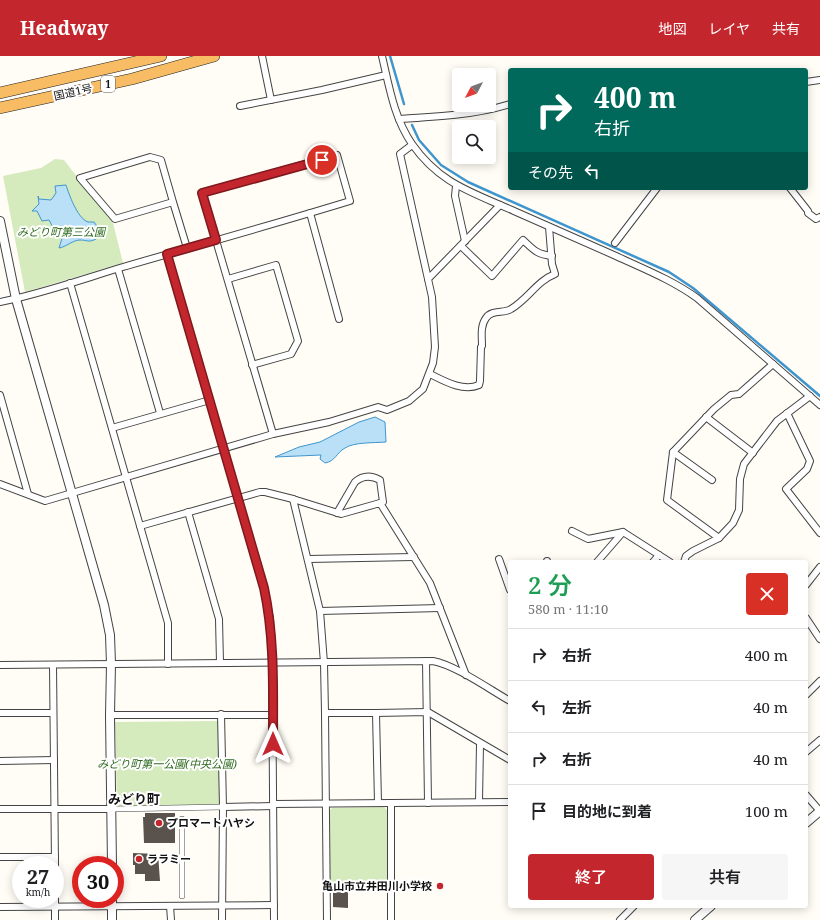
<!DOCTYPE html>
<html lang="ja">
<meta charset="utf-8">
<style>
body{margin:0;font-family:"Noto Serif","Noto Sans JP",serif;background:#f6f6f6;color:#202124;height:100vh;display:flex;flex-direction:column;font-size:15px;white-space:nowrap}
*{box-sizing:border-box;margin:0}
p{font-size:13px;color:#757577}
.icon{flex:none;width:22px;height:22px;fill:none;stroke:currentColor;stroke-width:2;stroke-linecap:round;stroke-linejoin:round}
.map{position:relative;flex:1;overflow:hidden}
.details{position:absolute;left:508px;top:504px;width:300px;height:348px;display:flex;flex-direction:column;background:#fff;border-radius:4px;box-shadow:0 2px 10px #0003}
.details>*{flex:none}
.banner{position:absolute;left:508px;top:12px;width:300px;height:122px;border-radius:4px;box-shadow:0 2px 10px #0003;background:#00695c;color:#fff;overflow:hidden}
.needle{width:26px;rotate:229deg}
.fabs{position:absolute;left:452px;top:12px;display:grid;gap:8px}
.fabs a{display:grid;place-items:center;width:44px;height:44px;border-radius:4px;background:#fff;box-shadow:0 2px 10px #0003;font-size:20px}
.speed{position:absolute;left:12px;top:800px;display:flex;gap:8px;font-size:20px;font-weight:700;text-align:center}
.speed>*{display:grid;place-content:center;width:52px;height:52px;border-radius:50%;background:#fff;box-shadow:0 2px 10px #0003;line-height:1}
.speed small{font-size:10px;font-weight:400}
.speed .limit{border:6px solid #d22;background:#fff;color:#111}
.pin{position:absolute;display:grid;place-items:center;width:34px;height:34px;color:#fff;margin:-17px;border:2px solid #fff;border-radius:50%;box-shadow:0 1px 4px #0007}
.me{position:absolute;width:44px;margin:-22px;rotate:0deg;stroke-linejoin:round;filter:drop-shadow(0 0 3px #0008)}
.turn{display:flex;align-items:center;gap:14px;height:84px;padding:0 20px;font-size:18px}
.turn .icon{width:52px;height:52px;stroke-width:2.5}
.turn b{display:block;font-size:28px;line-height:34px}
.then{display:flex;align-items:center;height:38px;padding:0 20px;background:#0003;gap:8px;font-size:15px}
.round{display:grid;place-items:center;flex:none;width:42px;height:42px;border-radius:4px;background:#f6f6f6}
.headline{display:flex;align-items:center;justify-content:space-between;height:68px;padding:0 20px}
h1{font-size:24px;font-weight:600;line-height:30px;color:#1e9e55}
.button{display:flex;gap:8px;margin-top:auto;padding:8px 20px}
.button a{flex:1;height:46px;border-radius:4px;background:#c4262e;color:#fff;font-size:16px;font-weight:600;line-height:46px;text-align:center}
.button a+a{background:#f6f6f6;color:#202124}
ul{padding:0;list-style:none}
li{display:flex;align-items:center;gap:12px;height:52px;padding:0 20px;border-top:1px solid #e0e0e0}
li div{flex:1}
li b{display:block;font-size:15px}
li em{font-style:normal}
header{display:flex;align-items:center;gap:24px;box-sizing:border-box;height:56px;padding:0 20px;background:#c4262e;color:#fff}
header strong{font-size:19px}
nav{display:flex;gap:22px;margin-inline-start:auto;font-size:14px}
.map>svg:first-child{display:block}
</style>
<header>
<strong>Headway</strong>
<nav><a>地図</a><a>レイヤ</a><a>共有</a></nav>
</header>
<div class="map">
<svg width="820" height="864" viewBox="0 0 820 864">
<rect width="100%" height="100%" fill="#fffdf5"/>
<g fill="#d5ebbd">
<path d="M55,103l9,1 49,63 10,40 -98,29 -22,-116 38,-8z"/>
<path d="M219,665v84l-102,2 -2,-85z"/>
<path d="M384,751l3,3v77h-57v-77l2,-2z"/>
</g>
<g fill="#b9e0f7" stroke="#3f96cf">
<path d="M66,129c3,9 11,33 22,37 1,0 5,0 6,0l7,10 -1,3 -6,-1 2,5c-8,4 -8,1 -16,1 -7,0 -14,7 -21,8l4,-13 -7,-2 -7,-13 -7,1 -5,-10h-5l7,-7 -1,-8 1,3 12,1 5,-7 -1,-7z"/>
<path d="M375,361l10,5 1,20c-12,1 -32,0 -41,6 -9,5 -9,13 -20,15l-5,-4 1,-4 -46,2 24,-10 21,-5 39,-20z"/>
</g>
<g fill="none" stroke-linecap="round" stroke-linejoin="round">
<g stroke="#3f96cf" stroke-width="2.5">
<path d="M390,0l14,48"/>
<path d="M412,69l7,15 22,25 27,17 201,90 24,16 127,108"/>
</g>
</g>
<g fill="#5a524d">
<path d="M145,757h30v30h-31l-1,-26h2z"/>
<path d="M133,797l25,1 2,27h-15v-7h-10v-9h-2z"/>
<path d="M333,835h15v17l-15,-1z"/>
</g>
<g fill="none" stroke-linecap="round" stroke-linejoin="round">
<g stroke="#444" stroke-width="6">
<g id="pedestrian">
<path d="M112,753l111,-2"/>
<path d="M182,763v77"/>
</g>
</g>
<g stroke="#444" stroke-width="8">
<g id="minor">
<path d="M262,0l9,44"/>
<path d="M382,0c7,30 12,62 30,88 28,40 60,48 102,67 34,15 68,30 102,45 28,13 56,24 81,42l123,107"/>
<path d="M806,26l14,-2"/>
<path d="M240,50l82,-16 64,-15"/>
<path d="M399,63c37,-2 75,-4 111,-15"/>
<path d="M412,89l-12,9 28,125"/>
<path d="M456,130l-1,10 10,45"/>
<path d="M790,132l18,23v2l8,6 4,-2"/>
<path d="M173,146l-12,-42 -11,-3 -70,21 35,41 58,-17 14,46"/>
<path d="M310,157l29,106"/>
<path d="M615,187l42,-55"/>
<path d="M461,190l31,30 31,-36c11,10 13,14 29,16"/>
<path d="M167,198l97,334 6,31 2,44 2,257"/>
<path d="M118,213l42,144"/>
<path d="M228,223l48,-14 22,76 -7,13 -39,11"/>
<path d="M70,227l98,340v41"/>
<path d="M0,246c41,-8 83,-23 123,-35 76,-22 152,-43 227,-66l-13,-46 -135,38 71,241"/>
<path d="M430,318c14,7 33,18 49,11l1,-4 1,-34 1,-1c0,-9 -2,-20 4,-28 6,-9 18,-4 25,-9 17,-10 26,-28 44,-35l-3,-10 -3,-37"/>
<path d="M0,339l28,99"/>
<path d="M787,357l23,48 -3,8 -21,20 34,44"/>
<path d="M706,361l47,36"/>
<path d="M112,372l98,-28"/>
<path d="M673,396l39,28"/>
<path d="M0,428l45,17 228,-67 56,-12 49,-15 9,3 22,-9 14,-12 10,-26 2,-16 -3,-50 -4,-18 72,-74"/>
<path d="M293,443l27,112 4,52 1,50 2,207"/>
<path d="M188,456l31,107 1,44"/>
<path d="M337,457l18,-31c8,-7 16,-7 25,-2l3,22 -3,1"/>
<path d="M140,470l120,-34h5l28,7 48,15 39,-11 50,80 36,92"/>
<path d="M572,475l16,8 35,-7 47,30"/>
<path d="M719,482l-52,-38 6,-48 41,-43 17,-14 8,-1 34,-30"/>
<path d="M308,503l106,-2"/>
<path d="M499,503l11,31"/>
<path d="M547,505v1"/>
<path d="M597,506l26,-30"/>
<path d="M653,506l6,-7"/>
<path d="M684,506l2,-6 7,-5 26,-13 14,-15 6,-13 1,-31 4,-15 33,-43 33,-25"/>
<path d="M806,529l14,-18"/>
<path d="M320,555l120,-3"/>
<path d="M806,562l14,21"/>
<path d="M426,605l2,142"/>
<path d="M0,609l433,-4c22,4 56,28 77,40"/>
<path d="M53,609l2,200"/>
<path d="M806,639l14,-14"/>
<path d="M0,657h53"/>
<path d="M325,657h51l2,90"/>
<path d="M376,657l52,-1 82,48"/>
<path d="M221,658l2,93 -1,113"/>
<path d="M110,659h163"/>
<path d="M806,696l14,-12"/>
<path d="M0,705l54,-1"/>
<path d="M806,739l14,16"/>
<path d="M479,746l1,-58"/>
<path d="M391,747v117"/>
<path d="M273,748l237,-2"/>
<path d="M223,751l50,-1"/>
<path d="M0,753h112"/>
<path d="M0,801h55"/>
<path d="M170,850l1,14"/>
<path d="M0,851l274,-2"/>
<path d="M55,864v-36"/>
<path d="M620,864l14,-14"/>
</g>
</g>
<g stroke="#444" stroke-width="10">
<g id="tertiary">
<path d="M0,165l16,78 88,306 6,30 1,29 -1,51 2,150"/>
<path d="M806,767l14,-12"/>
<path d="M112,864v-21"/>
<path d="M695,864l16,-14"/>
</g>
</g>
<g stroke="#222" stroke-width="12">
<g id="trunk">
<path d="M0,37l161,-37"/>
<path d="M0,52l132,-29 82,-23"/>
</g>
</g>
<use href="#pedestrian" stroke="#fff" stroke-width="5"/>
<use href="#minor" stroke="#fff" stroke-width="6"/>
<use href="#tertiary" stroke="#fff" stroke-width="8"/>
<use href="#trunk" stroke="#f7bc64" stroke-width="11"/>
</g>
<g fill="none" stroke-linecap="round" stroke-linejoin="round">
<g stroke="#7f191e" stroke-width="10">
<path id="route" d="M273,688c0,-52 2,-105 -9,-156l-97,-334 49,-14 -14,-47 120,-33"/>
</g>
<use href="#route" stroke="#c4262e" stroke-width="7"/>
</g>
<g fill="#c4262e" stroke="#fff" stroke-width="1.5">
<circle cx="159" cy="767" r="4"/>
<circle cx="139" cy="803" r="4"/>
<circle cx="440" cy="830" r="4"/>
</g>
<g text-anchor="middle" stroke-width="4" stroke-linejoin="round" paint-order="stroke">
<rect fill="#fff" stroke="#585858" stroke-width="1" x="101" y="20" width="14" height="16" rx="3"/>
<g font-size="10" font-weight="bold" fill="#111">
<text x="108" y="32">1</text>
</g>
<g font-size="11" fill="#111" stroke="#fff">
<text transform="translate(73 36) rotate(-13)" y="4">国道1号</text>
</g>
<g font-size="11" font-style="italic" fill="#2f6b1f" stroke="#fff">
<text x="61" y="180">みどり町第三公園</text>
<text x="167" y="712">みどり町第一公園(中央公園)</text>
</g>
<g font-size="11" font-weight="bold" fill="#111" stroke="#fff" text-anchor="start">
<text x="167" y="771">プロマートハヤシ</text>
<text x="147" y="807">ララミー</text>
<text x="432" y="834" text-anchor="end">亀山市立井田川小学校</text>
</g>
<g font-size="13" font-weight="bold" fill="#111" stroke="#fff">
<text x="134" y="748">みどり町</text>
</g>
</g>
</svg>
<div class="fabs">
<a><svg class="needle" viewBox="-14 -14 28 28"><path d="M0-13l5 13h-10z" fill="#e53935"/><path d="M0 13l5-13h-10z" fill="#757577"/></svg></a>
<a><svg class="icon" aria-label="search" viewBox="0 0 24 24"><circle cx="10" cy="10" r="6"/><path d="M15 15l6 6"/></svg></a>
</div>
<div class="speed"><div>27<small>km/h</small></div><div class="limit">30</div></div>
<div class="pin" style="left:322px;top:104px;background:#d93025"><svg class="icon" aria-label="arrive" viewBox="0 0 24 24"><path d="M6 21V4h12l-3 4 3 4H6"/></svg></div>
<svg class="me" style="left:273px;top:688px" viewBox="-20 -20 40 40"><path d="M0-17L14 15 0 8-14 15z" fill="#c4262e" stroke="#fff" stroke-width="4"/></svg>
<div class="banner">
<div class="turn"><svg class="icon" aria-label="right" viewBox="0 0 24 24"><path d="M7 20v-9h11M14 6l5 5-5 5"/></svg><div><b>400 m</b>右折</div></div>
<div class="then">その先<svg class="icon" aria-label="left" viewBox="0 0 24 24"><path d="M17 20v-9H6M10 6l-5 5 5 5"/></svg></div>
</div>
<section class="details">
<div class="headline"><div><h1>2 分</h1><p>580 m · 11:10</p></div><a class="round" style="background:#d93025;color:#fff"><svg class="icon" aria-label="close" viewBox="0 0 24 24"><path d="M6 6l12 12M18 6L6 18"/></svg></a></div>
<ul>
<li><svg class="icon" aria-label="right" viewBox="0 0 24 24"><path d="M7 20v-9h11M14 6l5 5-5 5"/></svg><div><b>右折</b></div><em>400 m</em></li>
<li><svg class="icon" aria-label="left" viewBox="0 0 24 24"><path d="M17 20v-9H6M10 6l-5 5 5 5"/></svg><div><b>左折</b></div><em>40 m</em></li>
<li><svg class="icon" aria-label="right" viewBox="0 0 24 24"><path d="M7 20v-9h11M14 6l5 5-5 5"/></svg><div><b>右折</b></div><em>40 m</em></li>
<li><svg class="icon" aria-label="arrive" viewBox="0 0 24 24"><path d="M6 21V4h12l-3 4 3 4H6"/></svg><div><b>目的地に到着</b></div><em>100 m</em></li>
</ul>
<div class="button"><a>終了</a><a>共有</a></div>
</section>
</div>
